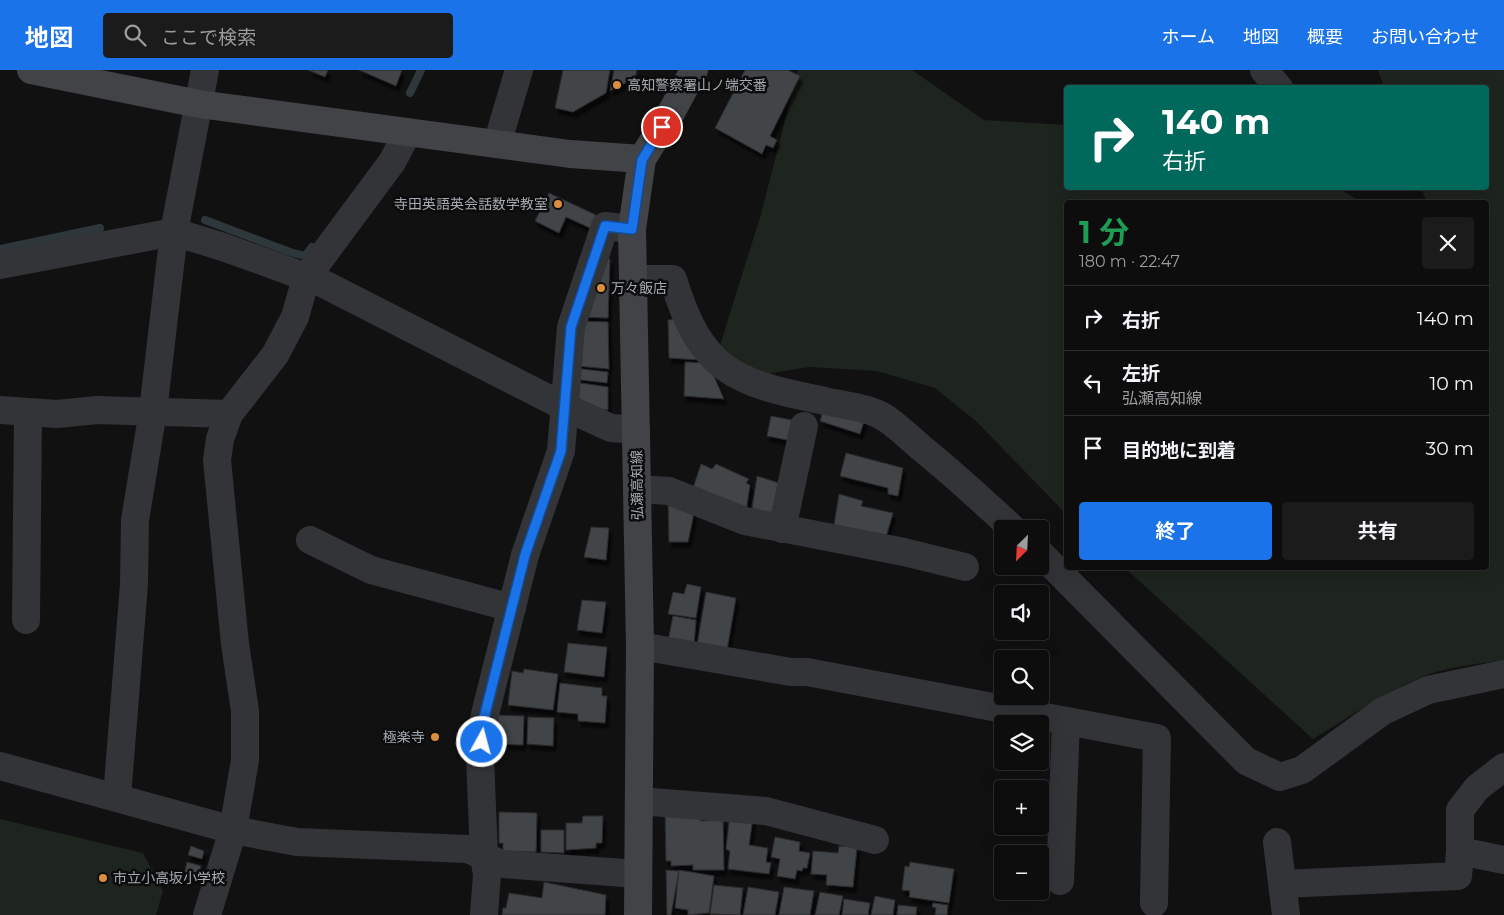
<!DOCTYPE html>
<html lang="ja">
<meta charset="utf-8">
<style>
body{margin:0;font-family:Montserrat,"Noto Sans JP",sans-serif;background:#1b1b1c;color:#f1f3f6;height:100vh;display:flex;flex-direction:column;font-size:19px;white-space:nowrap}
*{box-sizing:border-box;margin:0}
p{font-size:16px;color:#9a9c9e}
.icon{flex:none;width:28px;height:28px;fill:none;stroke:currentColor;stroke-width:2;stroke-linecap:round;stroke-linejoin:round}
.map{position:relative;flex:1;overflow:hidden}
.drawer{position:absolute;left:1064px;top:130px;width:425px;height:370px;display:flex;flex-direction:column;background:#0d0d0e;border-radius:5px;box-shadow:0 5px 20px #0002,0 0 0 1px #2d2d2e}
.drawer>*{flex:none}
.banner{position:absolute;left:1064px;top:15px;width:425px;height:105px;border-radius:5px;box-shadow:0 5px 20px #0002,0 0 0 1px #2d2d2e;background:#00695c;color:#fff;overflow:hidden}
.needle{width:32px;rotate:204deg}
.buttons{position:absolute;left:994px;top:450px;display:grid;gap:10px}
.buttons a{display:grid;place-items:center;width:55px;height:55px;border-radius:5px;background:#0d0d0e;box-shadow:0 5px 20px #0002,0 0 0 1px #2d2d2e;font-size:25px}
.pin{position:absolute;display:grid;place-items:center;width:42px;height:42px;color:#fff;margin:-21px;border:2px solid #fff;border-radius:50%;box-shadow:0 1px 5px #0007}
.me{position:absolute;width:55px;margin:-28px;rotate:7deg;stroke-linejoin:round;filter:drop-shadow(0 0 4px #0008)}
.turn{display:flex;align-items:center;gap:18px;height:105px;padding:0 15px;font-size:22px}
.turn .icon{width:65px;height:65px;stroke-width:2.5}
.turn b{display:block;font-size:35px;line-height:42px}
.round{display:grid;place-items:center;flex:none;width:52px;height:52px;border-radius:5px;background:#1b1b1c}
.overview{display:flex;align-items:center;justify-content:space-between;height:85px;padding:0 15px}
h1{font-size:30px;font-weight:700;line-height:38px;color:#1e9e55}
.cta{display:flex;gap:10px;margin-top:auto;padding:10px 15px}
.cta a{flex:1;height:58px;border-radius:5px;background:#1a73e8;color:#fff;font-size:20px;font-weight:700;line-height:58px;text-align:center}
.cta a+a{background:#1b1b1c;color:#f1f3f6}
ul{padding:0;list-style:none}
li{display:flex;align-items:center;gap:15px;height:65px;padding:0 15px;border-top:1px solid #2d2d2e}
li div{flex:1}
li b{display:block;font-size:19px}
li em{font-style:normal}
header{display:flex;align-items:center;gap:30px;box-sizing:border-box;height:70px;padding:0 25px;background:#1a73e8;color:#fff}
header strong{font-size:24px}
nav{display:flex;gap:28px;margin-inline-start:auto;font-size:18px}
.search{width:350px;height:45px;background:#1b1b1c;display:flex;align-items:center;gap:12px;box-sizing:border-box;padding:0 18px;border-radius:5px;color:#9a9c9e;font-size:19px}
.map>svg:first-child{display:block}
</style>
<header>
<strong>地図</strong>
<div class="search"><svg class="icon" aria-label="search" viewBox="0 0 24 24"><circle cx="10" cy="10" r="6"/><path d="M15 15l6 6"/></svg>ここで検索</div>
<nav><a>ホーム</a><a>地図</a><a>概要</a><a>お問い合わせ</a></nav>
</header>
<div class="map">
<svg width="1504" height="845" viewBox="0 0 1504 845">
<defs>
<filter id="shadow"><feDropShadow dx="3" dy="5.5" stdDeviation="1" flood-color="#0009"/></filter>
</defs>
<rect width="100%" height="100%" fill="#111112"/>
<g fill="#1e241e">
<path d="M798,0h114l72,50 82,5v63h272l23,14h-295v312l-89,-92 -42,-34 -58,-17 -68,-4 -60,10 -32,-22 44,-141z"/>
<path d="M1378,0h126v591c-26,2 -56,6 -80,15 -39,16 -75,41 -111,63l-188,-171h361v-366h-59l-6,-14h65v-100l-102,-1z"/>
<path d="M0,749l143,34 20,38 -7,24h-156z"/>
</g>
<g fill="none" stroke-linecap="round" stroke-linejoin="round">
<g stroke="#2e373b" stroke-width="8">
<path d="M410,23l11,-23"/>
<path d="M205,150l85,32 15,4 7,-9"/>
<path d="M0,179l100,-21"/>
</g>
</g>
<g fill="#434447" stroke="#2b2c2e" filter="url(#shadow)">
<path d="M308,0h20l-3,7z"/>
<path d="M359,0h43l-6,16z"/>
<path d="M563,0h47l-4,23 -33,19 -18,-4z"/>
<path d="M614,0h23l-2,8 -25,13z"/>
<path d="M745,0h43l12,6 -30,60 7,4 -4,8 -7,-3 -4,9 -47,-26z"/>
<path d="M549,123l47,22 -6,13 -24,-11 -7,16 -24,-12z"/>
<path d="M605,189h5l-2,59 -29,-1z"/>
<path d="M679,249l22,41 -32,-2 -1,-38z"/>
<path d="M578,251l30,1 1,47 -31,-3z"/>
<path d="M685,292l23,1 16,36 -40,-3z"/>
<path d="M573,298l35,4 -1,11 -34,-4z"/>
<path d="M573,312l35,5v23l-36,-4z"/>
<path d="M825,334l41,11 -6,19 -40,-13z"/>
<path d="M771,346l26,5 -5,20 -25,-5z"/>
<path d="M846,383l57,15 -5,28 -10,-2v-6l-48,-12z"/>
<path d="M701,394l11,5 4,-5 33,15 -3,4 4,2 -4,27 -54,-21z"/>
<path d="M757,406l22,7 -7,32 -20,-7z"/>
<path d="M839,424l24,7 -2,5 32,7 -7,24 -52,-12z"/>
<path d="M668,431l25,4v13l-5,24h-19z"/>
<path d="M591,457l18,1 -3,32 -22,-3z"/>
<path d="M687,514l14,3 -5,31 -28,-4 5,-22 11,2z"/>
<path d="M706,522l30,6 -9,52 -30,-5z"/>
<path d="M582,530l24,2 -4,31 -25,-3z"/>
<path d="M673,546l23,4 -2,25 -26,-4z"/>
<path d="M568,573l39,4 -3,30 -40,-5z"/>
<path d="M524,599l34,5 -5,36 -45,-5 4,-34 11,2z"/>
<path d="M560,613l42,5v8h5l-2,27 -27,-2v-7l-21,-2z"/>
<path d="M494,645l30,1 -1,29 -30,-1z"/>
<path d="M528,647l26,1 -1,28 -26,-2z"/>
<path d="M499,742l38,1 -1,39 -33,-1v-8h-4z"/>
<path d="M665,743l35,4 1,4 22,-1 1,50h-31v-5l-22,1v-5h-5z"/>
<path d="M730,744l23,3 -4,28 19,3 -2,14 5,1 -2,11 -41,-5 2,-18 -4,-2z"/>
<path d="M583,746h20l-1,27h-6v5l-30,2v-27h16z"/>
<path d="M541,760h23v23l-23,-1z"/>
<path d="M775,767l25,5 -1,9 11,2 -3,15h-4l-1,3 -5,-1 -2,9 -18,-3 3,-17 -9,-2z"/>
<path d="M191,776l13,5 -2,8 -14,-4z"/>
<path d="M839,776l18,1 -4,40 -27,-2 1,-10 -16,-1 2,-23 25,2z"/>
<path d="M187,792l14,4 -3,12 -14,-3z"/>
<path d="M910,792l44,7 -5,34 -40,-6 1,-6 -8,-1 3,-24 4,1z"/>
<path d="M666,800l13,1 -8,44h-4z"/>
<path d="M679,800l35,6 -5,37 -21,2v-5l-13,-2z"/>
<path d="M544,812l62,13 -1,20h-103l1,-7h3l3,-15 33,5z"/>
<path d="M714,815l29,3 -3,27 -30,-1z"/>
<path d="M748,817l31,5 -4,23h-32z"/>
<path d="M784,817l30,4 -4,24h-31z"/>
<path d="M820,822l23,4 -4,19h-24z"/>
<path d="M875,826l20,4 -2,15h-22z"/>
<path d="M844,829l26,4 -2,12h-26z"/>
<path d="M933,833l15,2 -1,10h-12l1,-7 -4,-1z"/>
<path d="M898,835l19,2 -1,8h-19z"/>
</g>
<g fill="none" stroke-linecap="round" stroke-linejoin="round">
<g stroke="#323437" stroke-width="28">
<path d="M1264,0l15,18"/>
<path d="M497,74l22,-74"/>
<path d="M0,195l174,-33 49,15 97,35 245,125 46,21 25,2"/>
<path d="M634,209h39c28,93 62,104 152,122 21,5 44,6 62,18 11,8 22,18 32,27 32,26 63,54 94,83"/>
<path d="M0,340l57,4 40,-4 132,4"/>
<path d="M637,419l32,2 76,30 159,31 61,15"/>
<path d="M782,459l22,-103"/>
<path d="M310,470l61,30 141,38"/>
<path d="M1040,483l206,208 34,16 22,-7 81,-59 45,-21 76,-16"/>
<path d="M26,550l2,-208"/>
<path d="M640,576l151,26h16l350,66 -3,165"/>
<path d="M0,696l233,64 64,12 170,7 35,15 136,10"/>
<path d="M117,727l17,-213 1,-64 18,-109 21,-179 31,-162"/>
<path d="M639,731l127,10 109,29"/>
<path d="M1277,772l9,73"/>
<path d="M1460,781v-41l17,-22 27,-21"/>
<path d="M1060,811l6,-160"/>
<path d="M1283,814l175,-8 2,-25 44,9"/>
<path d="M207,845l26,-85 12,-70v-49l-10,-67 -18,-184 3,-21 9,-25 46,-59 20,-38 11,-39 86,-116 16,-30"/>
<path d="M484,845l3,-41 -3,-17 -4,-101 5,-42 40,-159 36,-104 10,-124 34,-101 27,3"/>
</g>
<g stroke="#414346" stroke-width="28">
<path d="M31,0l168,34 371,50 72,5"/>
<path d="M638,845l2,-269 -8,-417 10,-70 30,-48 22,-41"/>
</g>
</g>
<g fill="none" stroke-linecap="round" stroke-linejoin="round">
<g stroke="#114b97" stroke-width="12">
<path id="route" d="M482,672l3,-28 40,-159 36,-104 10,-124 34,-101 27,3 10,-69 20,-33"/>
</g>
<use href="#route" stroke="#1a73e8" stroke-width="9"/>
</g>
<g fill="#dc8e3f" stroke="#0c0c0d" stroke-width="2">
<circle cx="617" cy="15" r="5"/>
<circle cx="558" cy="134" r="5"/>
<circle cx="601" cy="218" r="5"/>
<circle cx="435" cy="667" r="5"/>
<circle cx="103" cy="808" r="5"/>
</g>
<g text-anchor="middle" stroke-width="5" stroke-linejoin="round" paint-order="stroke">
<g font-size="14" fill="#a4aab1" stroke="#0c0c0d" text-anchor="start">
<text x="627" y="20">高知警察署山ノ端交番</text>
<text x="548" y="139" text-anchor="end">寺田英語英会話数学教室</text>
<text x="611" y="223">万々飯店</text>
<text x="425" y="672" text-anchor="end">極楽寺</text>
<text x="113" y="813">市立小高坂小学校</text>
</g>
<g font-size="14" fill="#a4aab1" stroke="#0c0c0d">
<text transform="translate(637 415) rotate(-91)" y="5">弘瀬高知線</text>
</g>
</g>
</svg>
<div class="buttons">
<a><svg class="needle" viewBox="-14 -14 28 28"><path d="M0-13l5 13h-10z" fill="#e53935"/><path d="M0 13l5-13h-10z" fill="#9a9c9e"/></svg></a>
<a><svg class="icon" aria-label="sound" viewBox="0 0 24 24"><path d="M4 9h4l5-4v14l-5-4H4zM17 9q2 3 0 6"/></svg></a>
<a><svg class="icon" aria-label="search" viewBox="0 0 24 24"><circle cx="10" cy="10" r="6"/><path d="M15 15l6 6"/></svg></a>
<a><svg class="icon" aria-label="layers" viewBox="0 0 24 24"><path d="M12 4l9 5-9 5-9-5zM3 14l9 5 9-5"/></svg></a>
<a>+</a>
<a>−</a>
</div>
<div class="pin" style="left:662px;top:57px;background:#d93025"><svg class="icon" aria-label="arrive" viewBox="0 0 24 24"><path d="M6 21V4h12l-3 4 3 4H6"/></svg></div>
<svg class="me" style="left:482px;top:672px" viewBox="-20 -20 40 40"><circle r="17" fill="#1a73e8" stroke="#fff" stroke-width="3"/><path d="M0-11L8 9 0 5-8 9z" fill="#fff"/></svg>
<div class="banner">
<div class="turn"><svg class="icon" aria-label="right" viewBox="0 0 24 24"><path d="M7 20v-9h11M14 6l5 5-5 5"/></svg><div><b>140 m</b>右折</div></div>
</div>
<section class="drawer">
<div class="overview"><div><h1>1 分</h1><p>180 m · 22:47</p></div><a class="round"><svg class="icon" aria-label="close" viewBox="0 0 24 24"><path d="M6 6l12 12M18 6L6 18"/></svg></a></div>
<ul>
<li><svg class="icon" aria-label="right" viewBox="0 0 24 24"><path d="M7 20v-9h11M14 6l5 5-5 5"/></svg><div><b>右折</b></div><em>140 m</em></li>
<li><svg class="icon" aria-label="left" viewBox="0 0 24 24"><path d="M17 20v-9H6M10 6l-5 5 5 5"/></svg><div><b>左折</b><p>弘瀬高知線</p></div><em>10 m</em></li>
<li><svg class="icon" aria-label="arrive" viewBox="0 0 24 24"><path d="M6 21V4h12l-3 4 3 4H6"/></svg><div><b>目的地に到着</b></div><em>30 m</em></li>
</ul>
<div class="cta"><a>終了</a><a>共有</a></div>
</section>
</div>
